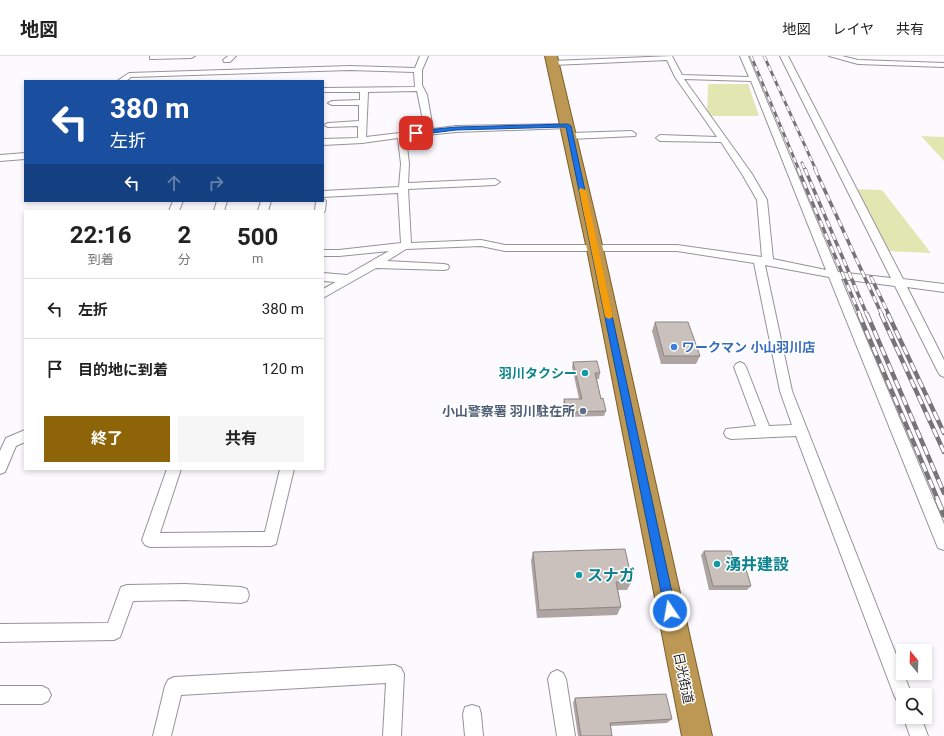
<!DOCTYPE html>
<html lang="ja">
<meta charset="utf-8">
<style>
body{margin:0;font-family:Roboto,"Noto Sans JP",sans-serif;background:#f6f6f6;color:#222;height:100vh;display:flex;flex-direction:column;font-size:15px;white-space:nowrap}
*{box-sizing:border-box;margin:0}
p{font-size:13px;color:#767676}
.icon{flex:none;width:22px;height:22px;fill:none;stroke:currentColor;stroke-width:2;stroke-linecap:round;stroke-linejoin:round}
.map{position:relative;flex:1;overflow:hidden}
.panel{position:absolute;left:24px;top:154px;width:300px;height:260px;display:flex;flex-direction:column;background:#fff;border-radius:0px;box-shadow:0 2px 6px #0003}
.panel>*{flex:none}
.top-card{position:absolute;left:24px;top:24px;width:300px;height:122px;border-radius:0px;box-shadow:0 2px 6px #0003;background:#1a4fa0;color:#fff;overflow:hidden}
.needle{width:26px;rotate:341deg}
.controls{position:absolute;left:896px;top:588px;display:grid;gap:8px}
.controls a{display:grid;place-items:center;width:36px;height:36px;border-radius:0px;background:#fff;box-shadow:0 2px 6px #0003;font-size:20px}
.pin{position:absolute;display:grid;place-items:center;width:34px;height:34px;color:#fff;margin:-17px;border-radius:8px;box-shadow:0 2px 6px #0006}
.me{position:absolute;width:44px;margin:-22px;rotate:348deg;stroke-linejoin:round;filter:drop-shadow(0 0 3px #0008)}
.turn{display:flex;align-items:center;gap:14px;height:84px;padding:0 20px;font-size:18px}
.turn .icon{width:52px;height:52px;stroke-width:2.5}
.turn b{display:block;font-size:28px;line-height:34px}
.lanes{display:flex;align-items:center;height:38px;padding:0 20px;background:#0003;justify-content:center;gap:20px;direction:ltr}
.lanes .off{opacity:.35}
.eta{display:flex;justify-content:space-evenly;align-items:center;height:68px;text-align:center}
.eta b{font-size:24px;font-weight:700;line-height:28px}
.primary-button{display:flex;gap:8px;margin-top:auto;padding:8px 20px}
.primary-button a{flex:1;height:46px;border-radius:0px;background:#8d6407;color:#fff;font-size:16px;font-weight:700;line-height:46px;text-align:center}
.primary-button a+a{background:#f6f6f6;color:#222}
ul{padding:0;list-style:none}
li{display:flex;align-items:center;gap:12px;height:60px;padding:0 20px;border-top:1px solid #e0e0e0}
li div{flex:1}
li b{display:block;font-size:15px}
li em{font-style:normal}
header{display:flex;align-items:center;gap:24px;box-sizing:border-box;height:56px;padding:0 20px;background:#fff;border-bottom:1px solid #e0e0e0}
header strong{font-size:19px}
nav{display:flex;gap:22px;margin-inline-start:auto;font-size:14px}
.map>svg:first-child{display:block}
</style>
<header>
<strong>地図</strong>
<nav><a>地図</a><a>レイヤ</a><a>共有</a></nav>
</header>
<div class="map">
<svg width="944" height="680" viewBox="0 0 944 680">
<rect width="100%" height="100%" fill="#fcfaff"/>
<g fill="#e2e7b1">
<path d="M708,28h40l11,32h-52z"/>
<path d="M921,80l23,1v24z"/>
<path d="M853,133l29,1 49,63 -47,-2z"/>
</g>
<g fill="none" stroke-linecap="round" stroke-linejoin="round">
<g stroke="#97929a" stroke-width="2">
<g id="minor">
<path d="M150,0h45l-4,2 -38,1h-3z"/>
<path d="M228,0h8l-6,6h-6l-1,-2z"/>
<path d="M420,0h8l-6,14v15l5,10 6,34 23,-3 112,-2 4,2 -4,2 -112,4 -50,5 3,27 -1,19 87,-4 5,3 -5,3 -87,4 3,54 70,-3 24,5h172l85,12 -5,-57 -15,-26 -21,-32 -61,-1 -4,-3 4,-3 57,2 -42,-60 -8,-17 -114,5 -4,-2 4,-2 119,-5 10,19 67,2 -9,-21h8l90,216 53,6 -111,-222h8l115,223 41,5v8l-37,-5 37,73v17l-4,-2 -2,-3 -43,-86 -54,-7 103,245v26l-6,-2 -2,-5 -107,-266 -64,-12 27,126 120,304h-9v9l-6,-3 -3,-6 -98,-259 -65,3 -5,-2 -2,-4 2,-4 30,-3 -22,-59 2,-3 4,-2 4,2 2,3 23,59 23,-1 -12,-34 -26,-128 -77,-12h-172l-24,-5 -75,3 -19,12 57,3 4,1 1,2 -1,2 -4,1 -68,-2 -53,30v-9l13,-7 -13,-1v-8l24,2 42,-24 -50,5h-16v-6h16l62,-7 -3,-50 -75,4v-6l76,-4 2,-23 -3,-26 -36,5 -39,2v-6l35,-1v-12l-30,1 -4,-2 4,-2 31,-2v-16h-27l-4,-2 4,-2 28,-1v-8h-37v-4l92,-1 -1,-15 -64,-2 -219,7 -5,4h-9l12,-8 221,-7 65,2zM684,23l67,2 75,189 -53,-11 -6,-59 -15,-26zM417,35l8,39 -59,7 2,-45z"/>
<path d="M829,0h13l16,4 86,3v4l-86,-3z"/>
<path d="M632,75l4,3 -1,2 -65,3 -4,-3 4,-3z"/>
<path d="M25,97v6l-25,2v-6z"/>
<path d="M323,143l3,2 -1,10 -2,2v-2h-8l1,-10h7z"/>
<path d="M173,145h10l-4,10h-10z"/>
<path d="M217,145h10l-3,10h-10z"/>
<path d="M261,145h10l-3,10h-10z"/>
<path d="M25,374v12l-9,4 -11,26 -5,2v-23l6,-13z"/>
<path d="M167,413h14l-21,64 105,-1 15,-63h14l-18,75 -5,2 -121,1 -5,-2 -3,-5z"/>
<path d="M185,528l56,3 6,2 2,6 -2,6 -6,2 -56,-3 -52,1 -13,36 -6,3 -114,2v-18l108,-1 13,-36 6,-2z"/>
<path d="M395,609l6,3 3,6 -3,62h-18l3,-53 -205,12 -10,41h-18l12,-50 3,-6 6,-3z"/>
<path d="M557,614l6,3 3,6 9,57h-18l-9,-57 3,-6z"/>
<path d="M0,630h42l6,3 3,6 -3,6 -6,3h-42z"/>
<path d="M472,649l7,2 2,7 2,22h-18l-2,-22 2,-7z"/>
<path d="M903,660l18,1 7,19h-18z"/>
</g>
</g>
<g stroke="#7c5f28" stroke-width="2">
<path id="trunk" d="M545,0h12l46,193 109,487h-30l-95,-487z"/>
</g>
<use href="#minor" fill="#fff" fill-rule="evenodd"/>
<use href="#trunk" fill="#bc9854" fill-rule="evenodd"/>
<g stroke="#767478" stroke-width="3">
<g id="rail-far3">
<path d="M751,0l48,114"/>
<path d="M764,0l52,114"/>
<path d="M802,107l3,7"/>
</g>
</g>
<g stroke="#767478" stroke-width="3.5">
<g id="rail-far2">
<path d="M798,113l62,146"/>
<path d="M805,113l62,146"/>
<path d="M815,113l67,146"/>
<path d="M871,221l18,38"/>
</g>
</g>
<g stroke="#767478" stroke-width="4.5">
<g id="rail-far1">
<path d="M859,258l79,186"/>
<path d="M867,258l77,179"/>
<path d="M881,258l63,138"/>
<path d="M888,258l56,119"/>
</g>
</g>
<g stroke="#767478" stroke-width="5.5">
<path id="rail" d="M937,443l7,16"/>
</g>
<use href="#rail-far3" stroke="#fff" stroke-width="2" stroke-dasharray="5.5" stroke-linecap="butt"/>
<use href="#rail-far2" stroke="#fff" stroke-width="2.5" stroke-dasharray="7" stroke-linecap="butt"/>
<use href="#rail-far1" stroke="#fff" stroke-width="3" stroke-dasharray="9" stroke-linecap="butt"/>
<use href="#rail" stroke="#fff" stroke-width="4" stroke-dasharray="12" stroke-linecap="butt"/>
</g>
<g fill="#aea5a2">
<path d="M655,266l45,34 -4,8h-35l-9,-33z"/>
<path d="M573,306l27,11 -1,6h-2l4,20 5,12 -2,5 -39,1 -2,-12 1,-6h15l-7,-32z"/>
<path d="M704,495l32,18 15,17 -4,4h-38l-8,-35z"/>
<path d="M533,496l99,29 -5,9h-9l3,17 -4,8 -80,3 -6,-57z"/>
<path d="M575,642l97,21 -5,4 -56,3 1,10h-34l-5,-33z"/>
</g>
<g fill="#cac0bc" stroke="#8d8684">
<path d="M655,266h33l12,34h-36z"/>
<path d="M597,305l3,12h-5l6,26 2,-1 3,13 -40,1 -2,-13h18l-9,-37z"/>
<path d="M625,493l7,32 -16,1 5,25 -82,3 -6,-58z"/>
<path d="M704,495h27l5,18h10l5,17h-38z"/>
<path d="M666,638l6,25 -62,4 2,13h-31l-6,-38z"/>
</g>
<path fill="#1a73e8" stroke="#114b97" d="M568,68l3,2 105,485 -1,4 -5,2 -4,-2 -1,-4 -99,-484 -110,3 -40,5 -3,-2 3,-2 40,-4z"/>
<path fill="#f59e0b" d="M580,132l6,2 27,127 -4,2 -4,-2 -26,-127z"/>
<circle fill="#3f7fe0" stroke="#fff" stroke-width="1.5" cx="674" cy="291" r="4"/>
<g fill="#0f9aa8" stroke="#fff" stroke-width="1.5">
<circle cx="585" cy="317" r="4"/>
<circle cx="717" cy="508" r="4"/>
<circle cx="579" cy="519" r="4"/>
</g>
<circle fill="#5c6f8a" stroke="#fff" stroke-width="1.5" cx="583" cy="355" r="4"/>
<g text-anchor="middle" stroke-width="3" stroke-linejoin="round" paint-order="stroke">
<g font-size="13" font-weight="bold" fill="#366cbe" stroke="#fff" text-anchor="start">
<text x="682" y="296">ワークマン 小山羽川店</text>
</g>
<g font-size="13" font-weight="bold" fill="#0d838f" stroke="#fff" text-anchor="end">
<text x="577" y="322">羽川タクシー</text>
</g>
<g font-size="13" font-weight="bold" fill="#4e5e75" stroke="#fff" text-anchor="end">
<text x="575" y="360">小山警察署 羽川駐在所</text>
</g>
<g font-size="13" fill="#252326" stroke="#fff">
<text transform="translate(684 622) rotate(78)" y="5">日光街道</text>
</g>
<g font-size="16" font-weight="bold" fill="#0d838f" stroke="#fff" text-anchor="start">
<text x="725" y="514">湧井建設</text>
<text x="587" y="525">スナガ</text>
</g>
</g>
</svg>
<div class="controls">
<a><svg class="needle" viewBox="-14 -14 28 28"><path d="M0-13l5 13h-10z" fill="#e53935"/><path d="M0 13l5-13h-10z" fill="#767676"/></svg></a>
<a><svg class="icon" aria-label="search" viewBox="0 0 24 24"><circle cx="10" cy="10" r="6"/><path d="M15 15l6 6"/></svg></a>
</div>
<div class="pin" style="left:416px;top:77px;background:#d93025"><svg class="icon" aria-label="arrive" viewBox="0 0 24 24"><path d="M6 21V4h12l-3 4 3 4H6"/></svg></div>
<svg class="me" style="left:670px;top:555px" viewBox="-20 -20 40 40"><circle r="17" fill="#1a73e8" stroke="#fff" stroke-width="3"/><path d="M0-11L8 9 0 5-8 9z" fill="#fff"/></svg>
<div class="top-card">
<div class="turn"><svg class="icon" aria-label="left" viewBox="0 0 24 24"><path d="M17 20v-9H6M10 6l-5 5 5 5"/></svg><div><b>380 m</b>左折</div></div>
<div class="lanes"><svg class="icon" aria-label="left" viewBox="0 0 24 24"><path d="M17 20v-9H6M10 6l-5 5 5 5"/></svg><svg class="icon off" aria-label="ahead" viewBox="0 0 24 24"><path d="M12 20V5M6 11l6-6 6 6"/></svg><svg class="icon off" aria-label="right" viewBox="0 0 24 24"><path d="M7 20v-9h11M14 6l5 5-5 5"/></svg></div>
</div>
<section class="panel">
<div class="eta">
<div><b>22:16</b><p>到着</p></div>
<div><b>2</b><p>分</p></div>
<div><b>500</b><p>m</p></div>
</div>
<ul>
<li><svg class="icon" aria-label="left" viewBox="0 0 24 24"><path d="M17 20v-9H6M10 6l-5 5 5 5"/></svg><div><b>左折</b></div><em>380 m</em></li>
<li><svg class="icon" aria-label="arrive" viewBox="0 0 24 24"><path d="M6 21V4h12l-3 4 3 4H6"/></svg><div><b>目的地に到着</b></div><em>120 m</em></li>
</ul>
<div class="primary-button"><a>終了</a><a>共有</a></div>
</section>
</div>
